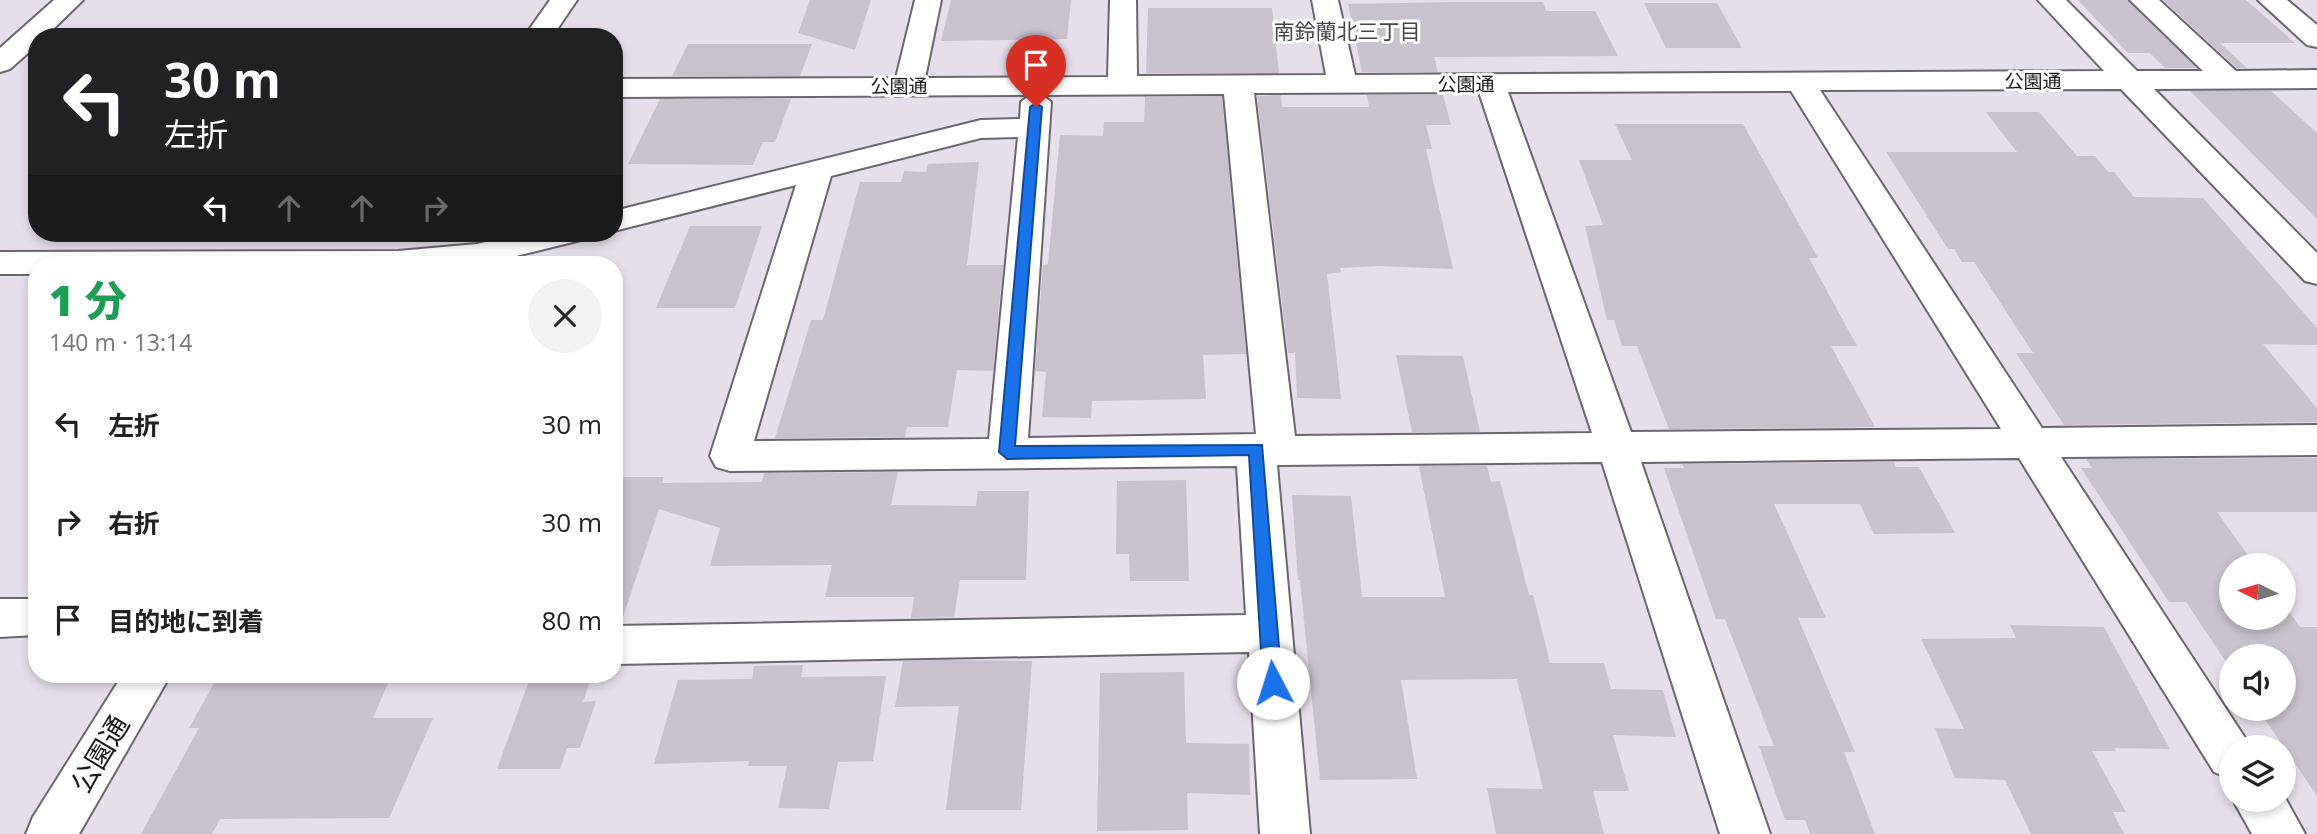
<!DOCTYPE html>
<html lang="ja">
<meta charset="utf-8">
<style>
body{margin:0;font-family:"Open Sans","Noto Sans JP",sans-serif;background:#f2f2f2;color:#222;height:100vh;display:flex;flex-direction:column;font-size:26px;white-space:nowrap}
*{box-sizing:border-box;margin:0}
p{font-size:23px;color:#767676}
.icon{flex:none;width:38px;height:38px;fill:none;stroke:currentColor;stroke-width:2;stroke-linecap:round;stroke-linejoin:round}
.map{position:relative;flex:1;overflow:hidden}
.panel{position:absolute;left:28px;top:256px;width:595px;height:427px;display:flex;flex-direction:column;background:#fff;border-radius:28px;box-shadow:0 4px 10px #0003}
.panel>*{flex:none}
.guide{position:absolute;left:28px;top:28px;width:595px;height:214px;border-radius:28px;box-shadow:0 4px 10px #0003;background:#202124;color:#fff;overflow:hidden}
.needle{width:46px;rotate:275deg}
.buttons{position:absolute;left:2219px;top:553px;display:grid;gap:14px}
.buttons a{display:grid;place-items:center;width:77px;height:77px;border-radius:50%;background:#fff;box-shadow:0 4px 10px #0003;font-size:35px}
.pin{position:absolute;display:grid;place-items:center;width:60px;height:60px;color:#fff;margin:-72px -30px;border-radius:50% 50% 50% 0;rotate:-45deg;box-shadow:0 0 7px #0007}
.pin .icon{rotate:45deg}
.me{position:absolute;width:77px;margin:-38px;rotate:355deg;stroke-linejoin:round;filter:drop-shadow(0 0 5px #0008)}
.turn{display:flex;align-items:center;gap:24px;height:147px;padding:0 21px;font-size:32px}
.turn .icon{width:91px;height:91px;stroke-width:2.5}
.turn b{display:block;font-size:49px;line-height:60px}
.lanes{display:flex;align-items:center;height:66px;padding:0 21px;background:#0003;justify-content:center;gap:35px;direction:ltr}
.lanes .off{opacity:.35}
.round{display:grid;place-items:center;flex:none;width:74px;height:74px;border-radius:37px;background:#f2f2f2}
.overview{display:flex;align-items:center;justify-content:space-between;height:119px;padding:0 21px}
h1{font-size:42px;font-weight:800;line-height:52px;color:#1e9e55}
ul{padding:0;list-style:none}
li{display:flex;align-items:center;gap:21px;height:98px;padding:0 21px}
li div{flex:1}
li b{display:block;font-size:26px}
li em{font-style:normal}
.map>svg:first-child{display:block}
</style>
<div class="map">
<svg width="2317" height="834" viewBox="0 0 2317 834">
<rect width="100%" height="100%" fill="#e7deeb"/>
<g fill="#c9c1cd">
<path d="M810,0h61l-16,50 -57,-17z"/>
<path d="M951,0h120l-4,39 -126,2z"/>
<path d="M2078,0h49l70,68h-32l-15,-15h-22z"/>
<path d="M2163,0h83l49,43h-75l27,25h-10z"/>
<path d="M1453,2h90l3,9h49l23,45 -184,1 4,15h-76l-14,-68z"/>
<path d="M1644,3h73l25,45h-76z"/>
<path d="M1148,8h124l7,65h-133z"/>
<path d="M688,44h124l-12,32h-128z"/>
<path d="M2190,91h81l46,42v86z"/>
<path d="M1281,95l1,12h87l-2,-12h76l8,30h-25l6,24h-6l27,120 -75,-3 -38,2 1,4 -14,2 14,125 -44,-1 -2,-45h-7l-31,-257z"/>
<path d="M1145,97h77l24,257 -43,1 3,44 -114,2 -1,17 -49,-1 4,-45 -11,-1 8,-106 5,-1 12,-129 43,1 1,-14h40z"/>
<path d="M660,99h131l-16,43h-12l-10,23 -125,-1z"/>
<path d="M1986,112h53l38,44h18l13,16h6l20,25 69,1 114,130v17l-54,-1 54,64v14l-253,3 -48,-72h17l-59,-91h-12l-8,-13h-6l-62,-97h131z"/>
<path d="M1615,124h128l75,134h-9l48,88h-26l44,81 -206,2 -32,-83h-15l-8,-26h-7l-22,-94 18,-1 -24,-65h53z"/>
<path d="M979,162l-12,103h36l-10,106 -36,-1 -9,57h-41l-2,10 -130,1 36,-118h12l37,-138h41l3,-11 22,1 2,-8z"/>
<path d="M690,226h72l-27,82h-79z"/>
<path d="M1396,355l67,1 17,76h-68z"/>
<path d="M2317,458v54h-100l38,53h-24v53h53v-14l16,23h17v169l-59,-87h26v-53h-53v13l-45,-67h-17l-88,-134h11l-6,-9z"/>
<path d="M1894,462l2,5h23l36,66 -81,1 -14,-30h-86l52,114h-28l57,134h-11l31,82h-65l-5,-14h-20l-26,-74h15l-49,-127h-9l-52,-151h20l-2,-4z"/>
<path d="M1419,466h68l4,16 9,-1 29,114h4l17,68h54l7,26 52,1 13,47 -63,-2 16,56h-36l11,43h-108l-9,-46 56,1 -26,-110 -116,1 16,99 -97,1 -20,-200h-2l-6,-85 59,1 11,101h83z"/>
<path d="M898,472l-7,33 85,1 2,-15h51l-3,89h-66l-6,37 -43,1 3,-21h-89l7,-32 -122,1 10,-38 -61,-19 -37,111 -8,-1v-142h50l-2,6 100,-1 2,-9z"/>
<path d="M1186,480l3,101h-59l-1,-27h-13l1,-73z"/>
<path d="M2010,625l94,2 66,122 -56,-1 2,3h-24l34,61h-13l11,22h-93l-26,-54 -50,-2 -20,-50 29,1 -43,-90 95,-1z"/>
<path d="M948,660l84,1 -11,149h-75l13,-104 -64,1 8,-46z"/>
<path d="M803,665l-2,12 85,-1 -13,85 -35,1 -9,47 -51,-1 9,-42h-39l1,-5 -95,3 24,-84 74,-1 2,-13z"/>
<path d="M1184,672l2,71 63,1 1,51 -63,-2 1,37 -91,1 3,-158z"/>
<path d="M338,674h54l-19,44h60l-44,100 -169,1 -8,15h-71l58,-106h-10l27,-48 120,-1z"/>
<path d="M530,678h61l-8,24 13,-1 -16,47h-13l-7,21h-63z"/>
</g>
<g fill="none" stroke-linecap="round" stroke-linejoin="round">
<g stroke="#6c6570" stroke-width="4">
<g id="minor">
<path d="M54,0h29l-38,37h-8v8l-27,24 -10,3v-24z"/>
<path d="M550,0h27l-25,37h-28z"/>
<path d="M915,0h26l-16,78 183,-1 2,-77h26l1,76 189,-1 -14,-75h26l17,75 749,-4 -66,-71h28l71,71h66l-73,-71h29l77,71 81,-1v18l-163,1 163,164v31l-12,-3 -184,-192 -301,1 222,338 275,-3v30l-256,2 190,290h-20v32l-17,-7 -195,-314 -378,4 129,372h-50l-118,-372 -325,3 33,369h-50l-11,-182 -635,12v-38l632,-11 -9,-149 -507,5 -14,-4 -6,-11 86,-271 -182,46v-20l367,-91 39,-1 1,-17 9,-7 -416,2v-18l282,-1zM1791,91l210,338 -370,3 -123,-340zM1479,92l113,341 -297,3 -41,-343zM1224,94l32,340 -228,4 23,-336 -9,-7zM1018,137l-29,302 -235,2 77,-265 150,-38z"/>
<path d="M2258,0h29l30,25v22l-10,-2z"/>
<path d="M525,233h61l-5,7 -97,24h-447v10h-37v-22l398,-1 79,-7z"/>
<path d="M0,599h37v36l-37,2z"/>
<path d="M123,674h48l-92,160h-53l7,-17z"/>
<path d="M2284,796l21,38h-53l-19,-34h51z"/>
</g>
</g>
<use href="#minor" fill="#fff" fill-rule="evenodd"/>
</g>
<path fill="#1a73e8" stroke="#114b97" stroke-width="2" d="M1036,103l6,4 -27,339 247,-1 20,238 -3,6h-13l-3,-6 -14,-228 -242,4 -8,-7 31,-345z"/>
<g text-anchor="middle" stroke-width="6" stroke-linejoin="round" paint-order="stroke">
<g font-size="19" fill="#1b181c" stroke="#fff">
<text x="2033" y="88">公園通</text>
<text x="1466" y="91">公園通</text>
<text x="899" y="93">公園通</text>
</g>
<g font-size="21" fill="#49424c" stroke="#fff">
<text x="1347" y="39">南鈴蘭北三丁目</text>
</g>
<g font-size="28" fill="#1b181c" stroke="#fff">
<text transform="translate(100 754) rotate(-59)" y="10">公園通</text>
</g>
</g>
</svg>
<div class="buttons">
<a><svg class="needle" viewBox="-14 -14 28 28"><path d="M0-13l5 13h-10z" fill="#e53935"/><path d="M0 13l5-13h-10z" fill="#767676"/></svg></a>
<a><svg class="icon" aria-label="sound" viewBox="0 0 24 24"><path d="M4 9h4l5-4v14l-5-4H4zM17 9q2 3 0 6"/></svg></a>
<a><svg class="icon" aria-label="layers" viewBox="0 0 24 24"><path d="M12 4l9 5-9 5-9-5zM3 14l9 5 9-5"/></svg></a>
</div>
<div class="pin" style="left:1036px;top:107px;background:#d93025"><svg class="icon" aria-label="arrive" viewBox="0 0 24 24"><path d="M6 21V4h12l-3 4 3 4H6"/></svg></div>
<svg class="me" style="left:1273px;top:683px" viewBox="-20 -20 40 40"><circle r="19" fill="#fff"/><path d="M0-13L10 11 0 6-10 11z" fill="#1a73e8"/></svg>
<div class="guide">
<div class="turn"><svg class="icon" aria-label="left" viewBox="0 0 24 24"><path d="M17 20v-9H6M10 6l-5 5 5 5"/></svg><div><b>30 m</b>左折</div></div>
<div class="lanes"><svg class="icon" aria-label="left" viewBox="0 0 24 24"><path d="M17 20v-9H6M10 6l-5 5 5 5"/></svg><svg class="icon off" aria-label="ahead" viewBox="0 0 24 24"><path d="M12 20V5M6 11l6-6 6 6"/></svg><svg class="icon off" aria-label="ahead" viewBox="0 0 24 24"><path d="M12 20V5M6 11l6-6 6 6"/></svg><svg class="icon off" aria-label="right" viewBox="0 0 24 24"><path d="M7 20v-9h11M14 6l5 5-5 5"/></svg></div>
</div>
<section class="panel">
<div class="overview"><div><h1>1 分</h1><p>140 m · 13:14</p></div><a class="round"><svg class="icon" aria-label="close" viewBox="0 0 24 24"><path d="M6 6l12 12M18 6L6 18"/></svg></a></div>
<ul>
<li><svg class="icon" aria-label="left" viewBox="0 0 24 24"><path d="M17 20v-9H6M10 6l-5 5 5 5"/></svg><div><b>左折</b></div><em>30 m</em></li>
<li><svg class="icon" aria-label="right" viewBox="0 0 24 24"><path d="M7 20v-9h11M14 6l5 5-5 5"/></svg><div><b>右折</b></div><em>30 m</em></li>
<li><svg class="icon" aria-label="arrive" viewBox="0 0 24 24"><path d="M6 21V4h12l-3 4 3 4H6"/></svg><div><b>目的地に到着</b></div><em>80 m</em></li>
</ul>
</section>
</div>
